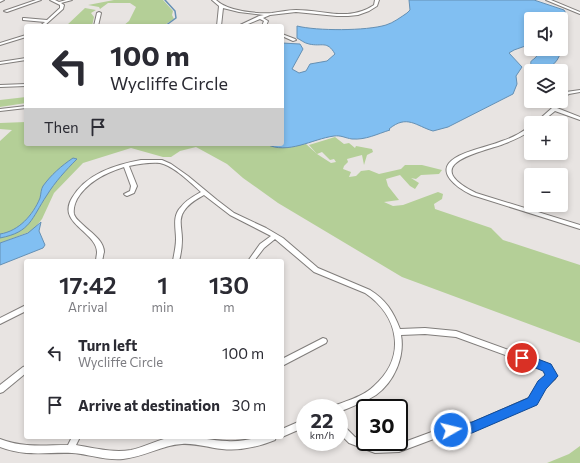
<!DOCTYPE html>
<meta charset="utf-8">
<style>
body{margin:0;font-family:Commissioner,sans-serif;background:#f2f2f3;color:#2b2b33;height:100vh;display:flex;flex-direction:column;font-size:15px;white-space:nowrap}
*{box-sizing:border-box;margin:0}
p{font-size:13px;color:#7c7c81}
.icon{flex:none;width:22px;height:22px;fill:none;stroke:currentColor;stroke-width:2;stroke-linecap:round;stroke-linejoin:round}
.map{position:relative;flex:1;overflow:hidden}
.panel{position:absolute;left:24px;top:259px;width:260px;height:180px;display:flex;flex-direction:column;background:#fff;border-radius:4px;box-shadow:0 2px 6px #0003}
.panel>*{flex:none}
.hud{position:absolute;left:24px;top:24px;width:260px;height:122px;border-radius:4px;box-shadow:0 2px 6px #0003;background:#fff;color:#2b2b33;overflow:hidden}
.controls{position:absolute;left:524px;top:12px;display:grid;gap:8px}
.controls a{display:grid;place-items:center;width:44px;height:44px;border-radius:4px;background:#fff;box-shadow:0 2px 6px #0003;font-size:20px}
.speed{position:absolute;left:296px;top:399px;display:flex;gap:8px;font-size:20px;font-weight:700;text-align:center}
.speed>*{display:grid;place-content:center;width:52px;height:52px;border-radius:50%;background:#fff;box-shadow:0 2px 6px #0003;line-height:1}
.speed small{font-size:10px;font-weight:400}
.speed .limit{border:2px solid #111;border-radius:6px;background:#fff;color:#111}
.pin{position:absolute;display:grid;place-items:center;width:34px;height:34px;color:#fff;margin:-17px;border:2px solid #fff;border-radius:50%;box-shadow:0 1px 4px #0007}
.me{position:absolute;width:44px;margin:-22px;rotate:82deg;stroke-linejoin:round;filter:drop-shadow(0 0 3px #0008)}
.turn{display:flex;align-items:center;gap:14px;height:84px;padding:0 20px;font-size:18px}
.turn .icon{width:52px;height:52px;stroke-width:2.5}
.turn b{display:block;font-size:28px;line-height:34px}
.then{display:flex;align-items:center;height:38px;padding:0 20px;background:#0003;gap:8px;font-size:15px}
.eta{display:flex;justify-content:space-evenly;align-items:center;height:68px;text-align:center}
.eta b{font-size:24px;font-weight:600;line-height:28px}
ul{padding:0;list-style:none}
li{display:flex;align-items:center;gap:12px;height:52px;padding:0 20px}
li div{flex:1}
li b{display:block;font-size:15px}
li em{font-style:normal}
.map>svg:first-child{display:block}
</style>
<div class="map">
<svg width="580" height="463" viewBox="0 0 580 463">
<rect width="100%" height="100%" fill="#e8e4e2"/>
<g fill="#b4cf97">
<path d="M114,0h49l10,11 -1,4 2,4 -11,7h-40l6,-5 7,-14 -6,-4h-22l-8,6 -1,-2 -11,-2z"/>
<path d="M85,8l11,2 -5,3 3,4 -2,9h-26z"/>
<path d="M26,97v6l-26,4v-7z"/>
<path d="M26,122v22h245l9,3 26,-3 11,10 14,9 5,-1 -2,-3 -4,1 -8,-8 -5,2 -8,-9 26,-8 9,7 5,-1 6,5 1,-2 16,3 1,3 -6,3 -3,10 -2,-10 -15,4 1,3 -4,4 -1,3 8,3 -2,5 7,-1 5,-5 8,-1 10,4 22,-5 4,-4h17l20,5 -3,4 -18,1 -5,4 -5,-1 8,5 -4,6 -5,-3 -10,-11 -14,4 2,7 11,14 -15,2 9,4 10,-1 35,-13 5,2 -1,5 -8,5 1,5 56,19 12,12 77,25v78l-178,-66 -124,-74 -35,-25 -16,-14 -31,-17 -16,4 -9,6h-8l-32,-9 -48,15 -29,30 -12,26 -10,12 -32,12v-102l12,-11 -12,-1v-6z"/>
<path d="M580,446v17h-33l22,-9z"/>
</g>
<g fill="#81bff2" stroke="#6590b4">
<path d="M409,0h125l30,10 3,5 -10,4h-26v25l-17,6 -5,3 13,14 -6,9 1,8 -4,10 -65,33 -15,4c-17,-5 -26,-17 -44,-2l1,1c-13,4 -24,10 -38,9 -7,-1 -11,-4 -18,-3 -22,3 -46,19 -68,8h16v-101l18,1 3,5 -11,20 7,4 7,-2 4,-7 17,-3 8,-7c-8,-14 -13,-7 -26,-10 -5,-1 -8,-4 -12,-6v-12c20,5 69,5 89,-1 7,-2 15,-8 21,-12l3,-3z"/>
<path d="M561,47c0,13 -10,23 -23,23l-7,-5c-1,-5 1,-4 4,-7 7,-9 15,-9 26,-9z"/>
<path d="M73,158l4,1c-11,11 -22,23 -30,36 -16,24 -16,37 -47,43v-4c19,-3 33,-19 40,-36 1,-4 1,-9 3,-12 8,-11 18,-20 30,-28z"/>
<path d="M41,222l-2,9 6,14 -2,3 -43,17v-22l28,-10z"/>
</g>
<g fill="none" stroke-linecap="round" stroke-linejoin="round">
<path stroke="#6590b4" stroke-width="1.5" d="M165,0l10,11 1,7 -11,8"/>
<g stroke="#807d7b" stroke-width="2">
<g id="minor">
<path d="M0,0h4l-4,2z"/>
<path d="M36,0h5l-34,12 -3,-1z"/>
<path d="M50,0h5l4,2 7,-2h6l-11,3 3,2 -1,4 -19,17h-4l5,-4 -22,-2v-2h1l23,2 13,-12v-3z"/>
<path d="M212,0h4c11,11 40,14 56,13 8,-1 16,-3 24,-3 29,0 52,12 78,-5l1,-5h4l-2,6 -8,5 -11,4 -10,1h-11l-41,-4 -26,3 -7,3 5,3 -2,5h-4l2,-5 -4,-2 -17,7h-5l21,-10 5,-1 -25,-3 -16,-4 -2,18h-4l2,-20z"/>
<path d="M546,0h5l29,12v2z"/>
<path d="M99,12l2,1 -3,13h-4l3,-13z"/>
<path d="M282,34l13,5 1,1 -3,1 -11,-5z"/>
<path d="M26,35v2l-26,8v-2z"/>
<path d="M26,58v2l-26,4v-2z"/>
<path d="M26,84v2l-26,1v-2z"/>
<path d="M580,90v2l-11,2 -8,4v-3l5,-3z"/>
<path d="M557,101h4l-4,7 23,9v3l-25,-9 -15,12h-5l17,-15z"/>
<path d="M26,106v2l-26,3v-2z"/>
<path d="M529,127h2v3c-9,7 -20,11 -30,15 -27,9 -81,20 -25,48l104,32v4l-108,-34c-13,-6 -39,-23 -17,-37 13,-8 32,-11 47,-17 10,-3 19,-8 27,-14z"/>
<path d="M141,160h21l9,4 17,12 29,24 17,13 32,15 17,10 35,30 52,22c16,10 23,21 30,39l25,-1 31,3 94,34 6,12 -1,2 -10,8 -10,17 -63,27 -33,6 -40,15 -24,1 -26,-10 -10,-10v-10l3,1 13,13 10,5 10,3 24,-1 38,-14 5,-5 2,-9 3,-1 3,1 1,3 -1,8 22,-4 57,-25 10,-15 9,-7 -4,-7 -88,-32 -31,-3 -24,1c4,22 -7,47 -25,60 -11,7 -25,12 -37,17v-4h-4l1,-3c13,-5 28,-9 38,-19 33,-29 25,-70 -9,-93l-51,-21 -39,-33 -11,9 -10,13h-6l12,-17 11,-8 -41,-21 -26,-20c-7,4 -15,8 -20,16 -6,8 -2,18 -2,28 0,7 -1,15 -3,22h-6c1,-7 3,-14 3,-22 0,-11 -4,-23 5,-32 5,-7 13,-11 20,-15 -10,-9 -27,-26 -41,-29 -10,-1 -21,1 -31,3l8,20 -3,7 -7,3 -2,-1 -1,-1 6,-3 1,-5 -7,-19c-19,6 -37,15 -47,32 -2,4 -4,10 -3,15 1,4 5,7 8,10 7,7 22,16 22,28 -1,3 -1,6 -2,9h-6c0,-3 1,-6 1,-9 0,-14 -22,-24 -27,-36 -3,-6 -1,-13 2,-18 14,-24 42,-33 69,-38z"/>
<path d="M26,305v6l-26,13v-6z"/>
<path d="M323,338l3,1 1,2 -1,2 -44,23v-7z"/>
<path d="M26,366v7l-23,19 -3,1v-8l23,-18z"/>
<path d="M305,419v8l-23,10v-8z"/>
<path d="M72,437h8l-4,8c19,3 36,8 55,5 15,-3 29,-12 44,-13 18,-2 35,4 52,4 12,1 22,-2 34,-4 5,-1 10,0 15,0l-1,3c-17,7 -35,11 -53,9 -13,-1 -26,-6 -40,-5 -20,1 -38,13 -59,15 -17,2 -34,-5 -51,-6 -26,-1 -46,4 -72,-6v-8c23,9 43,6 68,6z"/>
</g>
</g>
<use href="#minor" fill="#fff" fill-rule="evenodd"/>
</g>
<path fill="#1a73e8" stroke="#114b97" d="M522,353l29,11 7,12 -12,13 -9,16 -65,28 -21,3 -5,-2 -2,-4 2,-4 26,-4 56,-24 10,-17 7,-6 -2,-4 -25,-10 -2,-3 2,-4z"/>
</svg>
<div class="controls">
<a><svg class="icon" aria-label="sound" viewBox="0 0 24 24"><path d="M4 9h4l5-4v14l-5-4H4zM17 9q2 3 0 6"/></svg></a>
<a><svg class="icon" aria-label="layers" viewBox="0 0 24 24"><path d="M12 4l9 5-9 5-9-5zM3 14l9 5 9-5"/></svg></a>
<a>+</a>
<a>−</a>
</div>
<div class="speed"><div>22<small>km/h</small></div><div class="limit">30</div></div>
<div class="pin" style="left:522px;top:358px;background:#d93025"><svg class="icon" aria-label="arrive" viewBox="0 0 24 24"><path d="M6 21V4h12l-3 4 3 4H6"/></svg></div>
<svg class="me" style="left:451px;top:430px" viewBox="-20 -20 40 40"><circle r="17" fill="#1a73e8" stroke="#fff" stroke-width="3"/><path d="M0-11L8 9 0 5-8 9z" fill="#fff"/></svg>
<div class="hud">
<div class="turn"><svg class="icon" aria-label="left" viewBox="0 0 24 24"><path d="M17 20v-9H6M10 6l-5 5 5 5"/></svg><div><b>100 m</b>Wycliffe Circle</div></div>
<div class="then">Then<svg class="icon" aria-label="arrive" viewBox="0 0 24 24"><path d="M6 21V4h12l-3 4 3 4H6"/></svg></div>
</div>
<section class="panel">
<div class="eta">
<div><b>17:42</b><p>Arrival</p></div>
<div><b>1</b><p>min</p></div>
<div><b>130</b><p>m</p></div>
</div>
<ul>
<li><svg class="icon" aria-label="left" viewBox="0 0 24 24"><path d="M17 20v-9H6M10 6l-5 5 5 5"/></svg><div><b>Turn left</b><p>Wycliffe Circle</p></div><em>100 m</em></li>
<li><svg class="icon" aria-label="arrive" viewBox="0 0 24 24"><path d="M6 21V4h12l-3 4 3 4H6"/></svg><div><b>Arrive at destination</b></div><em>30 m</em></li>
</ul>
</section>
</div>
